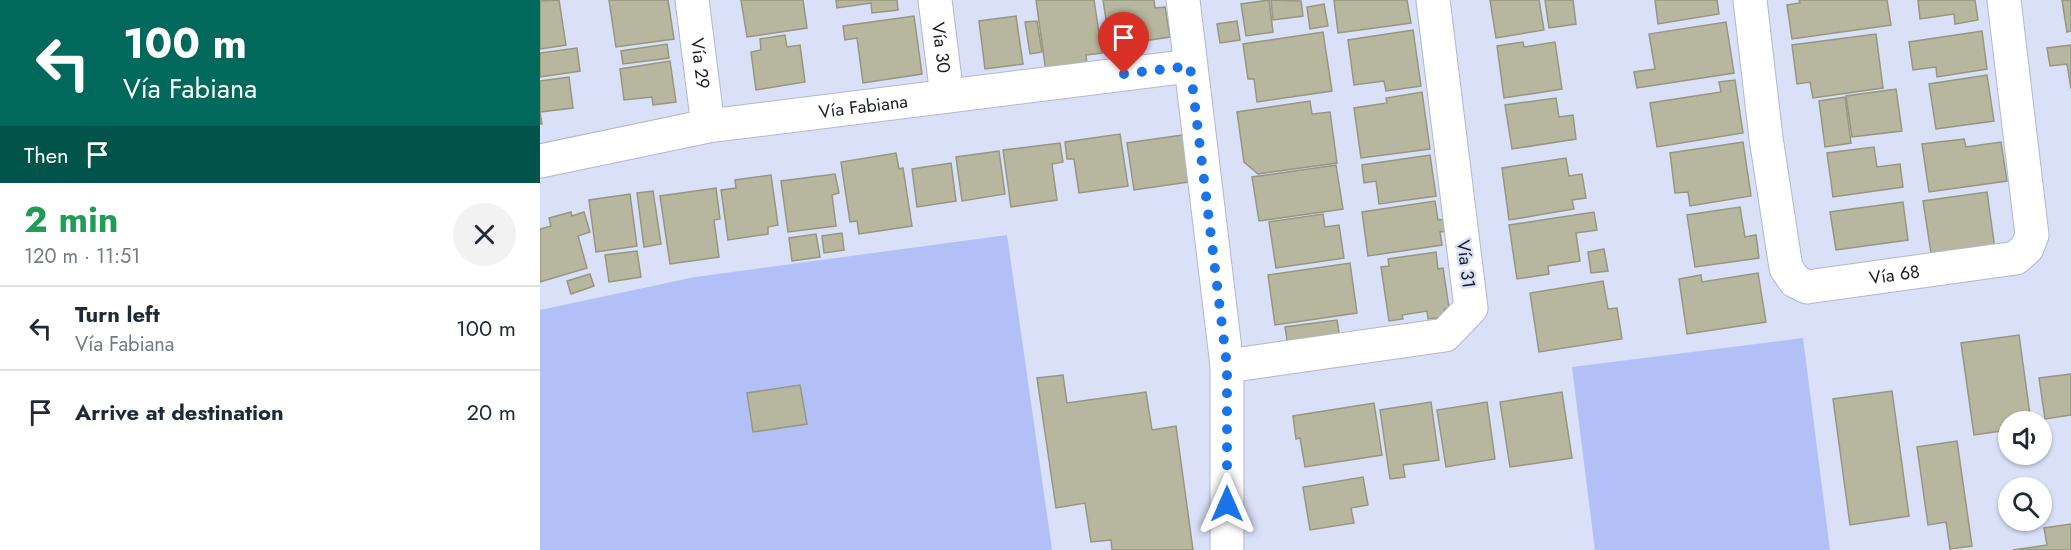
<!DOCTYPE html>
<meta charset="utf-8">
<style>
body{margin:0;font-family:Jost,sans-serif;background:#f2f2f3;color:#1f2937;height:100vh;display:flex;flex-direction:column;font-size:22px;white-space:nowrap}
*{box-sizing:border-box;margin:0}
p{font-size:20px;color:#747a83}
.icon{flex:none;width:33px;height:33px;fill:none;stroke:currentColor;stroke-width:2;stroke-linecap:round;stroke-linejoin:round}
.map{position:relative;flex:1;overflow:hidden}
.panel{display:flex;flex-direction:column;background:#fff;width:540px}
.panel>*{flex:none}
.hud{background:#00695c;color:#fff;overflow:hidden}
.controls{position:absolute;left:1458px;top:411px;display:grid;gap:12px}
.controls a{display:grid;place-items:center;width:54px;height:54px;border-radius:50%;background:#fff;box-shadow:0 2px 4px #0004;font-size:30px}
.pin{position:absolute;display:grid;place-items:center;width:51px;height:51px;color:#fff;margin:-62px -26px;border-radius:50% 50% 50% 0;rotate:-45deg;box-shadow:0 0 6px #0007}
.pin .icon{rotate:45deg}
.me{position:absolute;width:66px;margin:-33px;rotate:0deg;stroke-linejoin:round;filter:drop-shadow(0 0 4px #0008)}
.turn{display:flex;align-items:center;gap:21px;height:126px;padding:0 24px;font-size:27px}
.turn .icon{width:78px;height:78px;stroke-width:2.5}
.turn b{display:block;font-size:42px;line-height:51px}
.then{display:flex;align-items:center;height:57px;padding:0 24px;background:#0003;gap:12px;font-size:22px}
.round{display:grid;place-items:center;flex:none;width:63px;height:63px;border-radius:32px;background:#f2f2f3}
.summary{display:flex;align-items:center;justify-content:space-between;height:102px;padding:0 24px}
h1{font-size:36px;font-weight:700;line-height:45px;color:#1e9e55}
ul{padding:0;list-style:none}
li{display:flex;align-items:center;gap:18px;height:84px;padding:0 24px;border-top:2px solid #e0e1e3}
li div{flex:1}
li b{display:block;font-size:22px}
li em{font-style:normal}
main{display:flex;flex:1;min-height:0}
.map>svg:first-child{display:block}
</style>
<main>
<section class="panel">
<div class="hud">
<div class="turn"><svg class="icon" aria-label="left" viewBox="0 0 24 24"><path d="M17 20v-9H6M10 6l-5 5 5 5"/></svg><div><b>100 m</b>Vía Fabiana</div></div>
<div class="then">Then<svg class="icon" aria-label="arrive" viewBox="0 0 24 24"><path d="M6 21V4h12l-3 4 3 4H6"/></svg></div>
</div>
<div class="summary"><div><h1>2 min</h1><p>120 m · 11:51</p></div><a class="round"><svg class="icon" aria-label="close" viewBox="0 0 24 24"><path d="M6 6l12 12M18 6L6 18"/></svg></a></div>
<ul>
<li><svg class="icon" aria-label="left" viewBox="0 0 24 24"><path d="M17 20v-9H6M10 6l-5 5 5 5"/></svg><div><b>Turn left</b><p>Vía Fabiana</p></div><em>100 m</em></li>
<li><svg class="icon" aria-label="arrive" viewBox="0 0 24 24"><path d="M6 21V4h12l-3 4 3 4H6"/></svg><div><b>Arrive at destination</b></div><em>20 m</em></li>
</ul>
</section>
<div class="map">
<svg width="1531" height="550" viewBox="0 0 1531 550">
<rect width="100%" height="100%" fill="#d9e0f8"/>
<g fill="#b2c0f7">
<path d="M467,235l45,315h-512v-240l155,-33z"/>
<path d="M1263,338l27,212h-235l-23,-183z"/>
</g>
<g fill="#b7b69e" stroke="#97967e" stroke-width="1.5">
<path d="M19,0l7,45 -26,4v-48z"/>
<path d="M69,0h59l6,39 -58,8z"/>
<path d="M201,0h62l4,28 -60,9z"/>
<path d="M296,0h61l1,10 -26,3 -1,-10 -34,5z"/>
<path d="M496,0h58l8,53 -16,2 1,11 -41,6z"/>
<path d="M563,0h51l1,8 10,-1 5,30 -60,9z"/>
<path d="M729,0l4,32 -27,4 -5,-32z"/>
<path d="M731,0l30,1 2,15 -30,4z"/>
<path d="M794,0h73l4,23 -73,10z"/>
<path d="M950,0h49l5,30 -48,8z"/>
<path d="M1005,0h28l3,24 -27,4z"/>
<path d="M1115,0h62l2,14 -61,10z"/>
<path d="M1259,0h88l4,25 -99,14 -5,-34 13,-2z"/>
<path d="M1378,0h57l3,20 -23,4 -1,-10 -34,5z"/>
<path d="M1522,0h9v31l-4,1z"/>
<path d="M784,4l4,22 -18,3 -3,-22z"/>
<path d="M374,16l8,58 -59,9 -6,-45 -12,2 -2,-14z"/>
<path d="M476,16l7,48 -38,5 -6,-48z"/>
<path d="M497,21l5,31 -12,2 -5,-32z"/>
<path d="M697,21l3,19 -20,3 -3,-19z"/>
<path d="M1186,22l8,51 -97,15 -3,-16 21,-3 -6,-35z"/>
<path d="M873,30l8,56 -35,5 -2,-10 -30,4 -6,-45z"/>
<path d="M1442,31l5,38 -50,8 -1,-10 -23,3 -4,-28z"/>
<path d="M783,32l9,59 -75,11 -3,-23h-6l-5,-35z"/>
<path d="M1336,34l7,54 -70,10 -3,-16 -13,2 -5,-39z"/>
<path d="M245,35l2,12 13,-2 5,37 -49,8 -5,-38 10,-2 -1,-11z"/>
<path d="M983,42l1,5 31,-5 7,47 -58,9 -7,-52z"/>
<path d="M127,44l2,14 -46,6 -2,-13z"/>
<path d="M1531,45v44l-4,-25 -17,2 -3,-18z"/>
<path d="M37,48l3,23 -40,6v-24z"/>
<path d="M130,61l6,41 -23,3 -1,-8 -28,3 -4,-31z"/>
<path d="M1447,75l7,46 -58,8 -7,-45z"/>
<path d="M29,77l4,31 -33,4 2,12h-2v-43z"/>
<path d="M1195,80l8,53 -86,14 -7,-44 71,-11 -2,-10z"/>
<path d="M1356,89l6,42 -50,6 -6,-41z"/>
<path d="M882,92l8,57 -69,9 -7,-50 33,-5 -1,-5z"/>
<path d="M1305,97l6,46 -26,4 -6,-46z"/>
<path d="M1016,98l3,19 14,-2 3,24 -64,10 -7,-44z"/>
<path d="M770,101l2,13 18,-2 7,51 -79,11 -14,-12 -7,-50z"/>
<path d="M580,134l8,52 -49,7 -5,-34h-7l-2,-17z"/>
<path d="M649,134l6,47 -61,9 -7,-47z"/>
<path d="M1424,139l2,8 35,-5 6,39 -78,11 -7,-48z"/>
<path d="M1203,142l8,54 -61,10 -2,-14 -13,1 -5,-40z"/>
<path d="M520,143l3,19 -11,2 5,36 -46,7 -8,-57z"/>
<path d="M1334,147l3,20 23,-3 3,23 -70,10 -6,-44z"/>
<path d="M459,151l6,43 -43,7 -6,-44z"/>
<path d="M356,153l3,16 4,-1 9,58 -53,8 -2,-13 -7,1 -9,-60z"/>
<path d="M890,155l6,41 -57,8 -3,-23 -12,2 -2,-18z"/>
<path d="M1026,158l3,18 13,-2 4,24 -14,2 2,9 -65,11 -7,-52z"/>
<path d="M411,163l5,38 -39,6 -5,-38z"/>
<path d="M796,165l7,44 -84,12 -7,-44z"/>
<path d="M295,174l4,19 -7,2 4,31 -48,6 -7,-51z"/>
<path d="M231,175l7,50 -10,2v7l-40,6 -7,-50 15,-2 -1,-8z"/>
<path d="M176,188l4,31 -6,1 5,37 -49,7 -10,-68z"/>
<path d="M113,191l8,53 -17,3 -7,-54z"/>
<path d="M1447,192l8,57 -64,4 -8,-52z"/>
<path d="M90,194l7,52 -41,6 -7,-52z"/>
<path d="M895,201l3,19 8,-1 1,12 -7,1 2,13 -74,11 -6,-44z"/>
<path d="M1363,202l5,38 -72,10 -6,-38z"/>
<path d="M1200,207l5,30 11,-2 3,23 -64,9 -8,-52z"/>
<path d="M31,212l1,4 12,-4 6,20 -12,4 9,32 -47,14v-53l11,-3 -2,-8z"/>
<path d="M1054,212l3,18 -21,3 4,28 -32,5 1,8 -32,5 -8,-54z"/>
<path d="M783,214l2,13 14,-2 5,33 -68,10 -7,-46z"/>
<path d="M302,233l2,17 -20,3 -2,-17z"/>
<path d="M276,234l4,23 -28,4 -3,-23z"/>
<path d="M1064,249l4,22 -17,2 -3,-21z"/>
<path d="M97,251l4,26 -32,5 -4,-27z"/>
<path d="M896,252l2,17 5,-1 6,40 -5,1 1,8 -17,2 -1,-8 -25,4 1,4 -14,2 -8,-54 8,-1 -1,-7z"/>
<path d="M810,263l7,50 -82,12 -7,-50z"/>
<path d="M1218,273l8,49 -79,12 -8,-55 22,-4 1,7z"/>
<path d="M50,274l4,12 -23,8 -4,-13z"/>
<path d="M1063,281l5,28 9,-1 5,31 -83,13 -9,-59z"/>
<path d="M797,320l3,19 -52,7 -3,-19z"/>
<path d="M1479,335l12,87h-23v8l-34,5 -13,-92z"/>
<path d="M1531,374v41l-26,4 -6,-41z"/>
<path d="M523,375l4,28 79,-11 6,38 24,-4 17,124h-81l-1,-10 -20,2 -6,-39 -29,5 -19,-130z"/>
<path d="M260,385l7,39 -54,8 -6,-39z"/>
<path d="M1352,391l17,125 -59,9 -17,-126z"/>
<path d="M1022,392l10,66 -62,9 -10,-65z"/>
<path d="M891,402l8,58 -36,5 2,12 -15,2 -10,-69z"/>
<path d="M947,402l8,57 -49,8 -9,-57z"/>
<path d="M834,403l8,52 -77,12 -5,-29 -4,1 -3,-23z"/>
<path d="M1417,441l15,105 -22,3 -4,-27 -18,3 -11,-78z"/>
<path d="M823,477l5,28 -17,3 3,15 -44,7 -7,-43z"/>
<path d="M1531,524v26h-58l34,-5 -3,-17z"/>
</g>
<g fill="none" stroke-linecap="round" stroke-linejoin="round">
<g stroke="#b1b8cf" stroke-width="35">
<g id="minor">
<path id="s1" d="M152,0l16,126"/>
<path id="s2" d="M395,0l12,96"/>
<path d="M643,0l44,366v184"/>
<path id="s3" d="M1210,0l16,138 20,130 9,13 12,6 209,-29 11,-10 5,-13 -28,-235"/>
<path id="s4" d="M0,161l168,-35 482,-60"/>
<path d="M687,366l218,-31 26,-27 -38,-308"/>
</g>
</g>
<use href="#minor" stroke="#fff" stroke-width="33"/>
</g>
<g fill="none" stroke-linecap="round" stroke-linejoin="round">
<path stroke="#1a73e8" stroke-width="10" stroke-dasharray="0 18" d="M584,74l66,-8 37,300v138"/>
</g>
<g text-anchor="middle" stroke-width="5" stroke-linejoin="round" paint-order="stroke">
<g font-size="18" fill="#191b24" stroke="#d9e0f8">
<text dy="6" stroke="none"><textPath href="#s2" startOffset="48">Vía 30</textPath></text>
<text dy="6" stroke="none"><textPath href="#s1" startOffset="64">Vía 29</textPath></text>
<text dy="6" stroke="none"><textPath href="#s4" startOffset="328">Vía Fabiana</textPath></text>
<text transform="translate(926 264) rotate(83)" y="6">Vía 31</text>
<text dy="6" stroke="none"><textPath href="#s3" startOffset="388">Vía 68</textPath></text>
</g>
</g>
</svg>
<div class="controls">
<a><svg class="icon" aria-label="sound" viewBox="0 0 24 24"><path d="M4 9h4l5-4v14l-5-4H4zM17 9q2 3 0 6"/></svg></a>
<a><svg class="icon" aria-label="search" viewBox="0 0 24 24"><circle cx="10" cy="10" r="6"/><path d="M15 15l6 6"/></svg></a>
</div>
<div class="pin" style="left:584px;top:74px;background:#d93025"><svg class="icon" aria-label="arrive" viewBox="0 0 24 24"><path d="M6 21V4h12l-3 4 3 4H6"/></svg></div>
<svg class="me" style="left:687px;top:504px" viewBox="-20 -20 40 40"><path d="M0-17L14 15 0 8-14 15z" fill="#1a73e8" stroke="#fff" stroke-width="4"/></svg>
</div>
</main>
